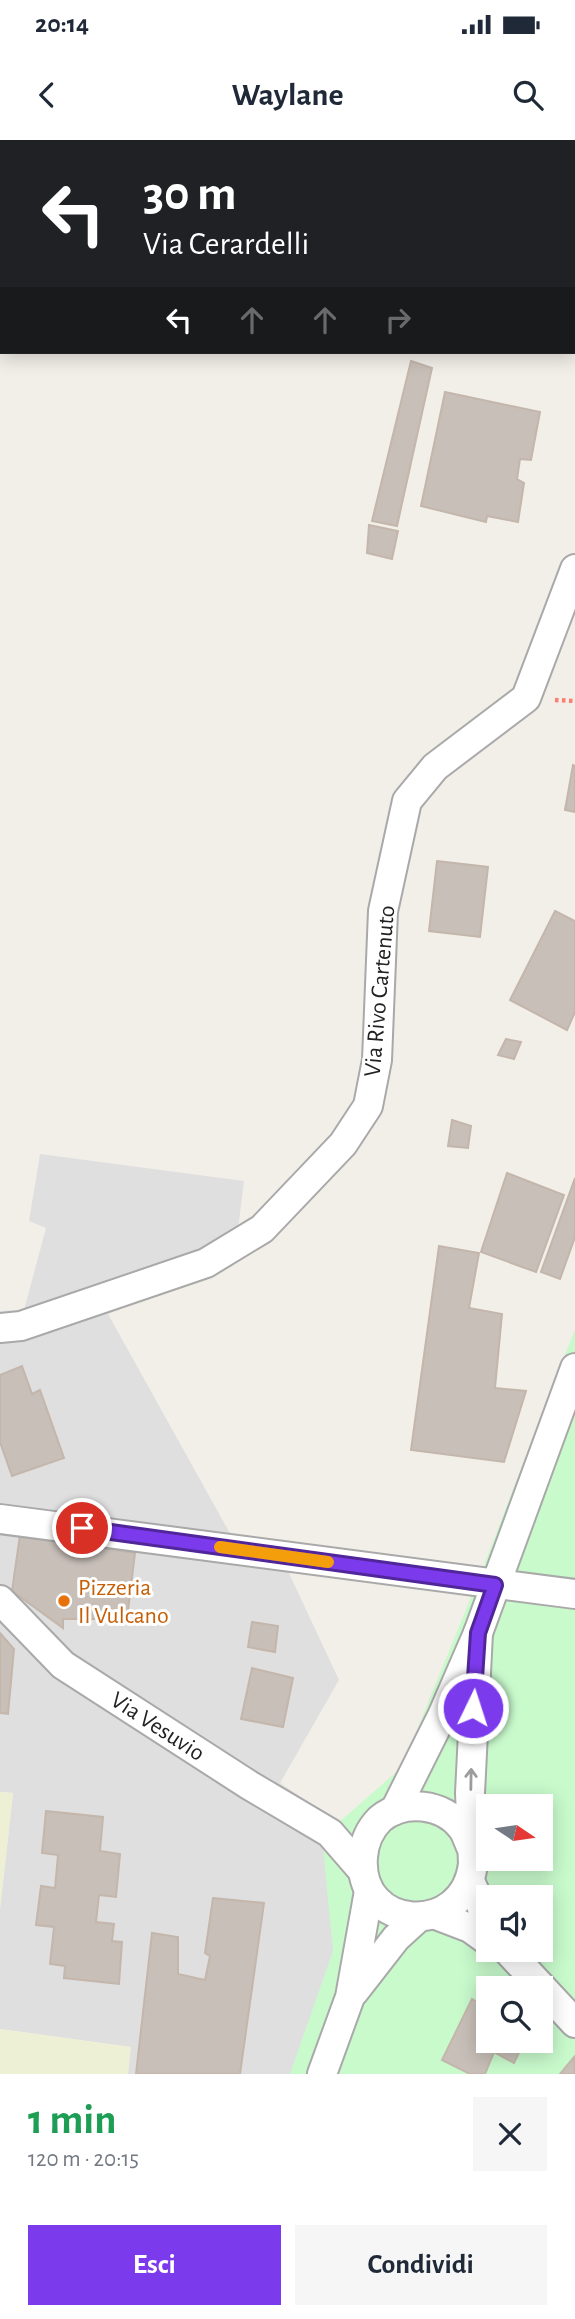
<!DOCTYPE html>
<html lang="it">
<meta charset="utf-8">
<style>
body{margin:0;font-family:"Alegreya Sans",sans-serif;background:#f6f6f7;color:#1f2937;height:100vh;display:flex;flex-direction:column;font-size:26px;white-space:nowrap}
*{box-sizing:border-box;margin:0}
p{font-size:23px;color:#747a83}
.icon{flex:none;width:38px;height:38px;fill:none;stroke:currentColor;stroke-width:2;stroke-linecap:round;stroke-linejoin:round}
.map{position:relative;height:1934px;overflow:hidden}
.details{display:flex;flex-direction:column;background:#fff;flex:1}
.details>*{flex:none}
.guide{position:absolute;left:0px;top:0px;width:576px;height:214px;box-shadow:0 4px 18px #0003;background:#202124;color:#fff;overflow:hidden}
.needle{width:46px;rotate:103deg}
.controls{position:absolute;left:476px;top:1654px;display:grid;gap:14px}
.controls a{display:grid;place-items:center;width:77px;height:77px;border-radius:0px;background:#fff;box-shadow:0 4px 18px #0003;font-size:35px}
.pin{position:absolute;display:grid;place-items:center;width:60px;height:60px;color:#fff;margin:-30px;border:4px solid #fff;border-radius:50%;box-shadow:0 2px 7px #0007}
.me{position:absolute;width:77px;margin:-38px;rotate:4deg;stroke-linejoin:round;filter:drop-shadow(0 0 5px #0008)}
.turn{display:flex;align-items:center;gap:24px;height:147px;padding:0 28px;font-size:32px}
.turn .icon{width:91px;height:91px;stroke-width:2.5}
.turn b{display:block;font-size:49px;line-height:60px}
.lanes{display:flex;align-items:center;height:66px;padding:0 28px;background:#0003;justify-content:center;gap:35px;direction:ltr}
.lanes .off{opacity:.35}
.round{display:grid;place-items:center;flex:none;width:74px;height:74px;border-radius:0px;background:#f6f6f7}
.head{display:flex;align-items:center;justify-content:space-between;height:119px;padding:0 28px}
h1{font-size:42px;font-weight:700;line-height:52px;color:#1e9e55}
.cta{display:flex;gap:14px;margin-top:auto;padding:14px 28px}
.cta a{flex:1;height:80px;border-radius:0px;background:#7c3aed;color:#fff;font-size:28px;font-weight:700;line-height:80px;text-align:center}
.cta a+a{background:#f6f6f7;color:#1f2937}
.status{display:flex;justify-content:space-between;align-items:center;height:49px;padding:0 35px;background:#fff;direction:ltr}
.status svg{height:19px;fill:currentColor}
header{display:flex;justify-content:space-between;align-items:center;height:91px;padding:0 28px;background:#fff;font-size:32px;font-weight:700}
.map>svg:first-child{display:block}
</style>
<div class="status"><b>20:14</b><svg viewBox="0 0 49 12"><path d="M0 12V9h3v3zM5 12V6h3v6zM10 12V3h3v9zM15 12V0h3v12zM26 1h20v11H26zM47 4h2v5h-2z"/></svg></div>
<header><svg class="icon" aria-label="back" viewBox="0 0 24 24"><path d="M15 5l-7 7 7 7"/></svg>Waylane<svg class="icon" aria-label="search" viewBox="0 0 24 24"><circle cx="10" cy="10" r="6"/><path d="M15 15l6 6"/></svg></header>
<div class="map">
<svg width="575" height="1934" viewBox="0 0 575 1934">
<rect width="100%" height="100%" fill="#f2efe9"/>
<path fill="#e0dfdf" d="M40,1014l204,27 -10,81 -126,52 139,250 41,7 51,109 -59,103 51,34 130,122 27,49v52h53l34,34h-447l2,-27 -130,-18v-120l13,-116 -13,-1v-481l24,-1 22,-82 -17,-7z"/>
<g fill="#eef0d5">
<path d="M0,1652l13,1 -13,116z"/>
<path d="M0,1889l131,18 -3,27h-128z"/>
</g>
<path fill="#c8facc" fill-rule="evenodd" d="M575,1189v745h-285l43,-123 -11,-114 80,-70 80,-197zM488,1666h53v52h-53zM488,1757h53v53h-53zM488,1848h53v52h-53z"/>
<g fill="#c7bfb8" stroke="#c4b6ab" stroke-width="2">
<path d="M411,221l21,7 -35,158 -25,-5z"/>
<path d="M445,252l95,20 -9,48 -11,-1 -3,20 7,4 -6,39 -31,-6 -1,6 -65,-16z"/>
<path d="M369,385l29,6 -6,28 -25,-6z"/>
<path d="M573,625l2,1v46l-10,-2z"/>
<path d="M437,721l51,6 -8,70 -51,-6z"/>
<path d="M555,771l20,10v91l-8,18 -57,-30z"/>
<path d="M506,899l15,3 -7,17 -16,-4z"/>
<path d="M452,980l19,6 -3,22 -20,-2z"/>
<path d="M507,1033l57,22 -28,77 -55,-20z"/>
<path d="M575,1038v59l-15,42 -19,-7z"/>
<path d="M439,1106l40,7 -10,55 33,6 -7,74 31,3 -22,71 -93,-12z"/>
<path d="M22,1226l10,28 8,-4 24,68 -52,18 -12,-34v-67z"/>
<path d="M20,1395l115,18 -8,66h-64v9l-51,-37z"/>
<path d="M252,1482l26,4 -3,26 -27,-5z"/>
<path d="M0,1493l14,16 -6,65 -8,-1z"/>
<path d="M252,1528l41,10 -10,49 -42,-8z"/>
<path d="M46,1671l57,6 -3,34 20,3 -4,43 -17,-2 -3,27 18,2 -2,17 10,1 -3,42 -55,-6 1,-12 -15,-2 4,-37 -18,-2 5,-39 14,2 3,-33 -16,-2z"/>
<path d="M213,1758l51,5 -24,171h-104l16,-141 26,4v37l27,6 5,-24 -5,-3z"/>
<path d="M472,1859l16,9v32h37l-11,23 -20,-11 -9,22h-15l-28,-14z"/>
<path d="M574,1917l1,17h-15z"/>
</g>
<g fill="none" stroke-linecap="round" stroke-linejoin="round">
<g stroke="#a9a9a9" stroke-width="32">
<g id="minor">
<path d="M0,1188l21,-2 185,-63 56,-34 81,-85 25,-38 9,-46 6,-149 24,-110 28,-34 91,-69 49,-129"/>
<path d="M0,1379l575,75"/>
<path d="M0,1460l63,65 186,120 81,48 32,37"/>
<path d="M395,1670l47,-94 36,-83 97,-265"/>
<path d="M471,1707c-3,-6 -5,-14 -9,-19 -19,-25 -58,-29 -82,-9 -10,10 -16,24 -17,38 -6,74 101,82 110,7l-3,-71 8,-160"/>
<path d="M470,1741l18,40"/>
<path d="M436,1775l34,13 18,13"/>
<path d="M507,1810l68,73"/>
<path d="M354,1852l42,-54 22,-20"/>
<path d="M322,1934l28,-77 19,-106"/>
</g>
</g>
<path stroke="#fa8072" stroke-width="4.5" stroke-dasharray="3.5 3.5" stroke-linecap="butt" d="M555,560l20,1"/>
<use href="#minor" stroke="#fff" stroke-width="28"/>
</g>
<defs><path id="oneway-shaft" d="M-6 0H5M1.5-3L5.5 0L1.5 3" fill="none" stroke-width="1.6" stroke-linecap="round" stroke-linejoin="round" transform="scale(1.75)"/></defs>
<use stroke="#9c9c9c" href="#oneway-shaft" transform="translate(471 1639) rotate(-89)"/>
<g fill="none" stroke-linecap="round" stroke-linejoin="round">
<g stroke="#51269a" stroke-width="18">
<path id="route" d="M82,1388l413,57 -17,48 -5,75"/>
</g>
<use href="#route" stroke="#7c3aed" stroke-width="12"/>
<path stroke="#f59e0b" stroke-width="12" d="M220,1407l108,15"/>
</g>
<circle fill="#e8710a" stroke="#fff" stroke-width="2.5" cx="64" cy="1461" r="7"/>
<g text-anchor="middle" stroke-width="6" stroke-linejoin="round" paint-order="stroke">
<g font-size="24" fill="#222" stroke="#fff">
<text transform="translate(379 851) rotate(-85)" y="8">Via Rivo Cartenuto</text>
<text transform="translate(158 1586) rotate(33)" y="8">Via Vesuvio</text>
</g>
<g font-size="24" fill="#c56008" stroke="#fff" text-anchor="start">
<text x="78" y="1455">Pizzeria<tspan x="78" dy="28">Il Vulcano</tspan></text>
</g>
</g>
</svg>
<div class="controls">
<a><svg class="needle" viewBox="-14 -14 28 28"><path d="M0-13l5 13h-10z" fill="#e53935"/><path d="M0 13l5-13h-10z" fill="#747a83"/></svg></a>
<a><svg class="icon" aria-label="sound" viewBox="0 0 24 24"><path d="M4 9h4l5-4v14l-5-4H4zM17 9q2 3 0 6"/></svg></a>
<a><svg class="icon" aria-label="search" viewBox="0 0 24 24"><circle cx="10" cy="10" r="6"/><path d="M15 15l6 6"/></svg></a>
</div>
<div class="pin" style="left:82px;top:1388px;background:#d93025"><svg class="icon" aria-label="arrive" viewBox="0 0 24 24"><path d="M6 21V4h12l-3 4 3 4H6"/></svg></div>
<svg class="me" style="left:473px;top:1568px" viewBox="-20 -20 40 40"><circle r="17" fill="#7c3aed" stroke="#fff" stroke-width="3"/><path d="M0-11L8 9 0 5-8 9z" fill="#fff"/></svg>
<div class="guide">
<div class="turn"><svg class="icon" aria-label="left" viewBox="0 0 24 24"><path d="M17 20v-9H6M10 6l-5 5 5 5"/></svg><div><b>30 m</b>Via Cerardelli</div></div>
<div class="lanes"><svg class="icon" aria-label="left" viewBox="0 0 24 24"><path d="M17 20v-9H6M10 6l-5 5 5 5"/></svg><svg class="icon off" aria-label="ahead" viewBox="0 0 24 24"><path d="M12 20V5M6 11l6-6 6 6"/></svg><svg class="icon off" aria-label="ahead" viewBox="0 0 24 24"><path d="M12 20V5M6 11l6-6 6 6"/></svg><svg class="icon off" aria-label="right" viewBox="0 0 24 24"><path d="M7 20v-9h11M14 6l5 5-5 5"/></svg></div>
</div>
</div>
<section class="details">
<div class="head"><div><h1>1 min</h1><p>120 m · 20:15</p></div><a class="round"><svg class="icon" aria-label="close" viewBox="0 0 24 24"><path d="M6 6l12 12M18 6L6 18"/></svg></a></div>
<div class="cta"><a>Esci</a><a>Condividi</a></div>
</section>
